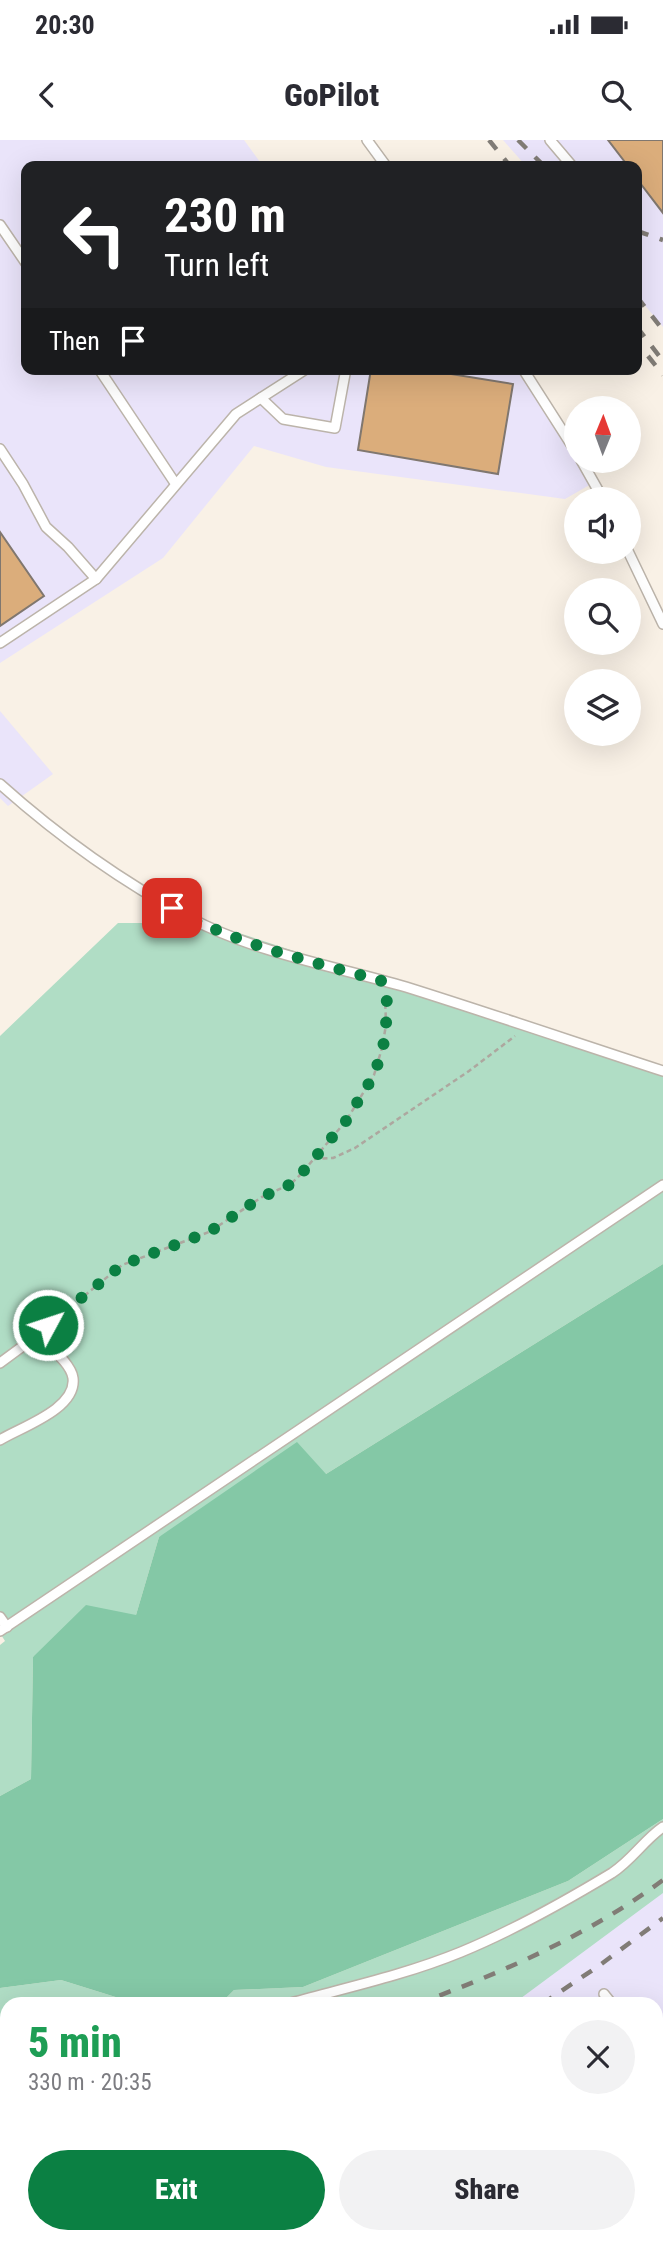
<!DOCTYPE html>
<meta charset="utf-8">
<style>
body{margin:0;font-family:"Roboto Condensed",sans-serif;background:#f2f2f3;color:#2b2b33;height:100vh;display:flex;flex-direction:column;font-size:26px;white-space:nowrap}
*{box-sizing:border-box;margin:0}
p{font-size:23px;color:#7c7c81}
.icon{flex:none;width:38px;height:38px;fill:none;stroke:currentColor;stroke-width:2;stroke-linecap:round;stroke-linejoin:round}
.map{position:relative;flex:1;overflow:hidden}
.drawer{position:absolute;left:0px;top:1857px;width:663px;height:247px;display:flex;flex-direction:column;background:#fff;border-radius:21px 21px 0 0;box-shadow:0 7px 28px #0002}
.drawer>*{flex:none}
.top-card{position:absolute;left:21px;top:21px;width:621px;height:214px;border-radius:14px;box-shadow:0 7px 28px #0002;background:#202124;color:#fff;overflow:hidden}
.needle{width:46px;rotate:1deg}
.buttons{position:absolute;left:564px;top:256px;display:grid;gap:14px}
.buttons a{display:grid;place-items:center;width:77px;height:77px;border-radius:50%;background:#fff;box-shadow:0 7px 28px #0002;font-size:35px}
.pin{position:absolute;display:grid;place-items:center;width:60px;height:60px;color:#fff;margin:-30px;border-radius:14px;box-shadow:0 4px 10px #0006}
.me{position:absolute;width:77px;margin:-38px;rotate:50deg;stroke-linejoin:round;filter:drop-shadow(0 0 5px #0008)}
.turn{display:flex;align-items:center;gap:24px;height:147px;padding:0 28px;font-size:32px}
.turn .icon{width:91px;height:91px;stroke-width:2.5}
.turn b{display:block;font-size:49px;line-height:60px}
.then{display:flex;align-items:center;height:66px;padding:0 28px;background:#0003;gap:14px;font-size:26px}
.round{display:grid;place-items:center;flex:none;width:74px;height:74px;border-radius:37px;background:#f2f2f3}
.headline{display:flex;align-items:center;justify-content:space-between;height:119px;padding:0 28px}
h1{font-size:42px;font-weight:800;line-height:52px;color:#1e9e55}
.cta{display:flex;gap:14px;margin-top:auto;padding:14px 28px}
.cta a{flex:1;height:80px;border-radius:42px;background:#0b8043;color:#fff;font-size:28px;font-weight:800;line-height:80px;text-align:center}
.cta a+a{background:#f2f2f3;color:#2b2b33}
.status{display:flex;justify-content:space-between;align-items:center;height:49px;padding:0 35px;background:#fff;direction:ltr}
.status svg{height:19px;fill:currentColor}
header{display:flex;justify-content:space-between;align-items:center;height:91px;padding:0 28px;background:#fff;font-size:32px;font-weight:800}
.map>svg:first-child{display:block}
</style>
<div class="status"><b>20:30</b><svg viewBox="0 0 49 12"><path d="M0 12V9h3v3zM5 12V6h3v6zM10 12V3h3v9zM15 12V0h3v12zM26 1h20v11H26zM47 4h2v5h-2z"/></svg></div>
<header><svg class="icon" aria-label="back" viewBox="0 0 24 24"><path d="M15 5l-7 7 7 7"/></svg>GoPilot<svg class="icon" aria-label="search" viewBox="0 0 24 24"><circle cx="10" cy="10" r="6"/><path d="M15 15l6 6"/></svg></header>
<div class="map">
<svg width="663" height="2102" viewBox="0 0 663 2102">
<rect width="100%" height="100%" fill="#f9f1e6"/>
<g fill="#eae4fa">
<path d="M0,0h244l19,26h-237v203h492l58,87v4h2l15,23 -28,16 -239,-32 -72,-21 -91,112 -163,105z"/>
<path d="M503,0h160v187l-26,-31v-130h-111z"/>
<path d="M0,571l53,63 -45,32 -8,-8z"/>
<path d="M663,1715v387h-663v-150l7,-2v146h649v-232h-319z"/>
</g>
<g fill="#b0ddc5">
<path d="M118,783h90l455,148v193l-337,210 -167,63 -23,78 -103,42 -2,122 -31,17v-151l5,-4 -5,-8v-597z"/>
<path d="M663,1679v74l-150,111h-293l14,-14 69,-3 265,-106z"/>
<path d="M61,1840l77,24h-131v129l-7,2v-147z"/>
</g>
<path fill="#84c8a6" d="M663,1124v555l-95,62 -265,106 -69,3 -14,14h-82l-77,-24 -61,8v-192l31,-17 2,-122 53,-52 50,10 23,-78 138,-95 29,32z"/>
<g fill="#dbad7b" stroke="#80776f" stroke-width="2">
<path d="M608,0h55v73l-26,-34v-13h-9z"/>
<path d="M371,229h49l93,15 -15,90 -140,-24z"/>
<path d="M0,392l44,64 -44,30z"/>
</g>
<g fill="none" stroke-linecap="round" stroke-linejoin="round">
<g stroke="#bcb4aa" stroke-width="12">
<g id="service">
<path d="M367,0l19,26"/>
<path d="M550,0l22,26"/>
<path d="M0,85l26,38"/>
<path d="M99,229l76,114"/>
<path d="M523,229l53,83"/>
<path d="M261,258l22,21 52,9 10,-54 -3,-5"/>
<path d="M0,309l23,35 23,43 22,20 28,32"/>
<path d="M581,320l22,39"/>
<path d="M628,411l35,73"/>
<path d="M0,503l96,-64 140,-165 70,-45"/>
<path d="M0,644c58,52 121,97 190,134 66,35 144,48 216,69 86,27 171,56 257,84"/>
<path d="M0,1223l38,-28c10,11 33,28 35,43 4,31 -52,49 -73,62"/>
<path d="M0,1477l7,10"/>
<path d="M0,1491l663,-446"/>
<path d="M604,1854l8,10"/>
<path d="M287,1864c58,-16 118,-29 174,-52 51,-21 103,-50 151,-79 20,-13 32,-33 51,-46"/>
<path d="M656,1923l7,9"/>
<path d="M0,1938l7,-2"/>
<path d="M190,2096l4,6"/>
</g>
</g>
<g stroke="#ada79f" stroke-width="2.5" stroke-dasharray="5 3.5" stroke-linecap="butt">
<path d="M314,1019l19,-1 22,-10 114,-77 46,-35"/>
<path d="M45,1188l77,-63 87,-33 53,-35 29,-13 10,-10 45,-53 28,-46 8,-27 4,-23 -1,-31"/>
</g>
<use href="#service" stroke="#fff" stroke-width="9"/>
<g stroke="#817c76" stroke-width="4.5" stroke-dasharray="12 12" stroke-linecap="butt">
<path d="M489,0l21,26"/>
<path d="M518,0l26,26"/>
<path d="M637,91l26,9"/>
<path d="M637,157l26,33"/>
<path d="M637,187l26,34"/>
<path d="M648,216l15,19"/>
<path d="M417,1864c86,-32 172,-69 246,-124"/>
<path d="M542,1864l58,-39 63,-47"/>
<path d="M0,1975l7,-1"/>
<path d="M0,2003l7,-3"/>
<path d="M0,2041l7,-5"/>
</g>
</g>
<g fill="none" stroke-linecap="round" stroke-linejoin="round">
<path stroke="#0b8043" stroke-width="12" stroke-dasharray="0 21.6" d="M48,1185l74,-60 87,-33 53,-35 29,-13 10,-10 45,-53 28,-46 9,-27 3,-23 1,-23 -5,-21c-71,-20 -146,-36 -210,-73"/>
</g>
</svg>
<div class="buttons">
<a><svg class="needle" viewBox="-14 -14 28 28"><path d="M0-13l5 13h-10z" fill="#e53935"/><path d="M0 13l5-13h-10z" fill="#7c7c81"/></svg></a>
<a><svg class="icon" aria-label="sound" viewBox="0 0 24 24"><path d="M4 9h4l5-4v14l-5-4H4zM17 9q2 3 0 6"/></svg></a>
<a><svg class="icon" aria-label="search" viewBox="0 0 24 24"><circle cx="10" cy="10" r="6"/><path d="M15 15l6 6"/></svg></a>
<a><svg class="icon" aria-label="layers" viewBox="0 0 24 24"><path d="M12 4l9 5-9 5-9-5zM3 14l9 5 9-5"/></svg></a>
</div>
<div class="pin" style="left:172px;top:768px;background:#d93025"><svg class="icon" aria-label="arrive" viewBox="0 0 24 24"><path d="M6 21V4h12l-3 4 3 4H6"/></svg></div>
<svg class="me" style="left:48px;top:1185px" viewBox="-20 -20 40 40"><circle r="17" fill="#0b8043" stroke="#fff" stroke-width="3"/><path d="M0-11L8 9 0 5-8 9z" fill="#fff"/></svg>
<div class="top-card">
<div class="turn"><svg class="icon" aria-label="left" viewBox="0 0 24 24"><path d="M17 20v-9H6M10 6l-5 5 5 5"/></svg><div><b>230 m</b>Turn left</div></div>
<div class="then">Then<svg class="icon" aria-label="arrive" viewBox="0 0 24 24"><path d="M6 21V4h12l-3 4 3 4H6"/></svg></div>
</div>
<section class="drawer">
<div class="headline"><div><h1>5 min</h1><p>330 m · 20:35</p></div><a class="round"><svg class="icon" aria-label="close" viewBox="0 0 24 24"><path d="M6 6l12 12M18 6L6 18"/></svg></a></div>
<div class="cta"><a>Exit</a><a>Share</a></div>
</section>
</div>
